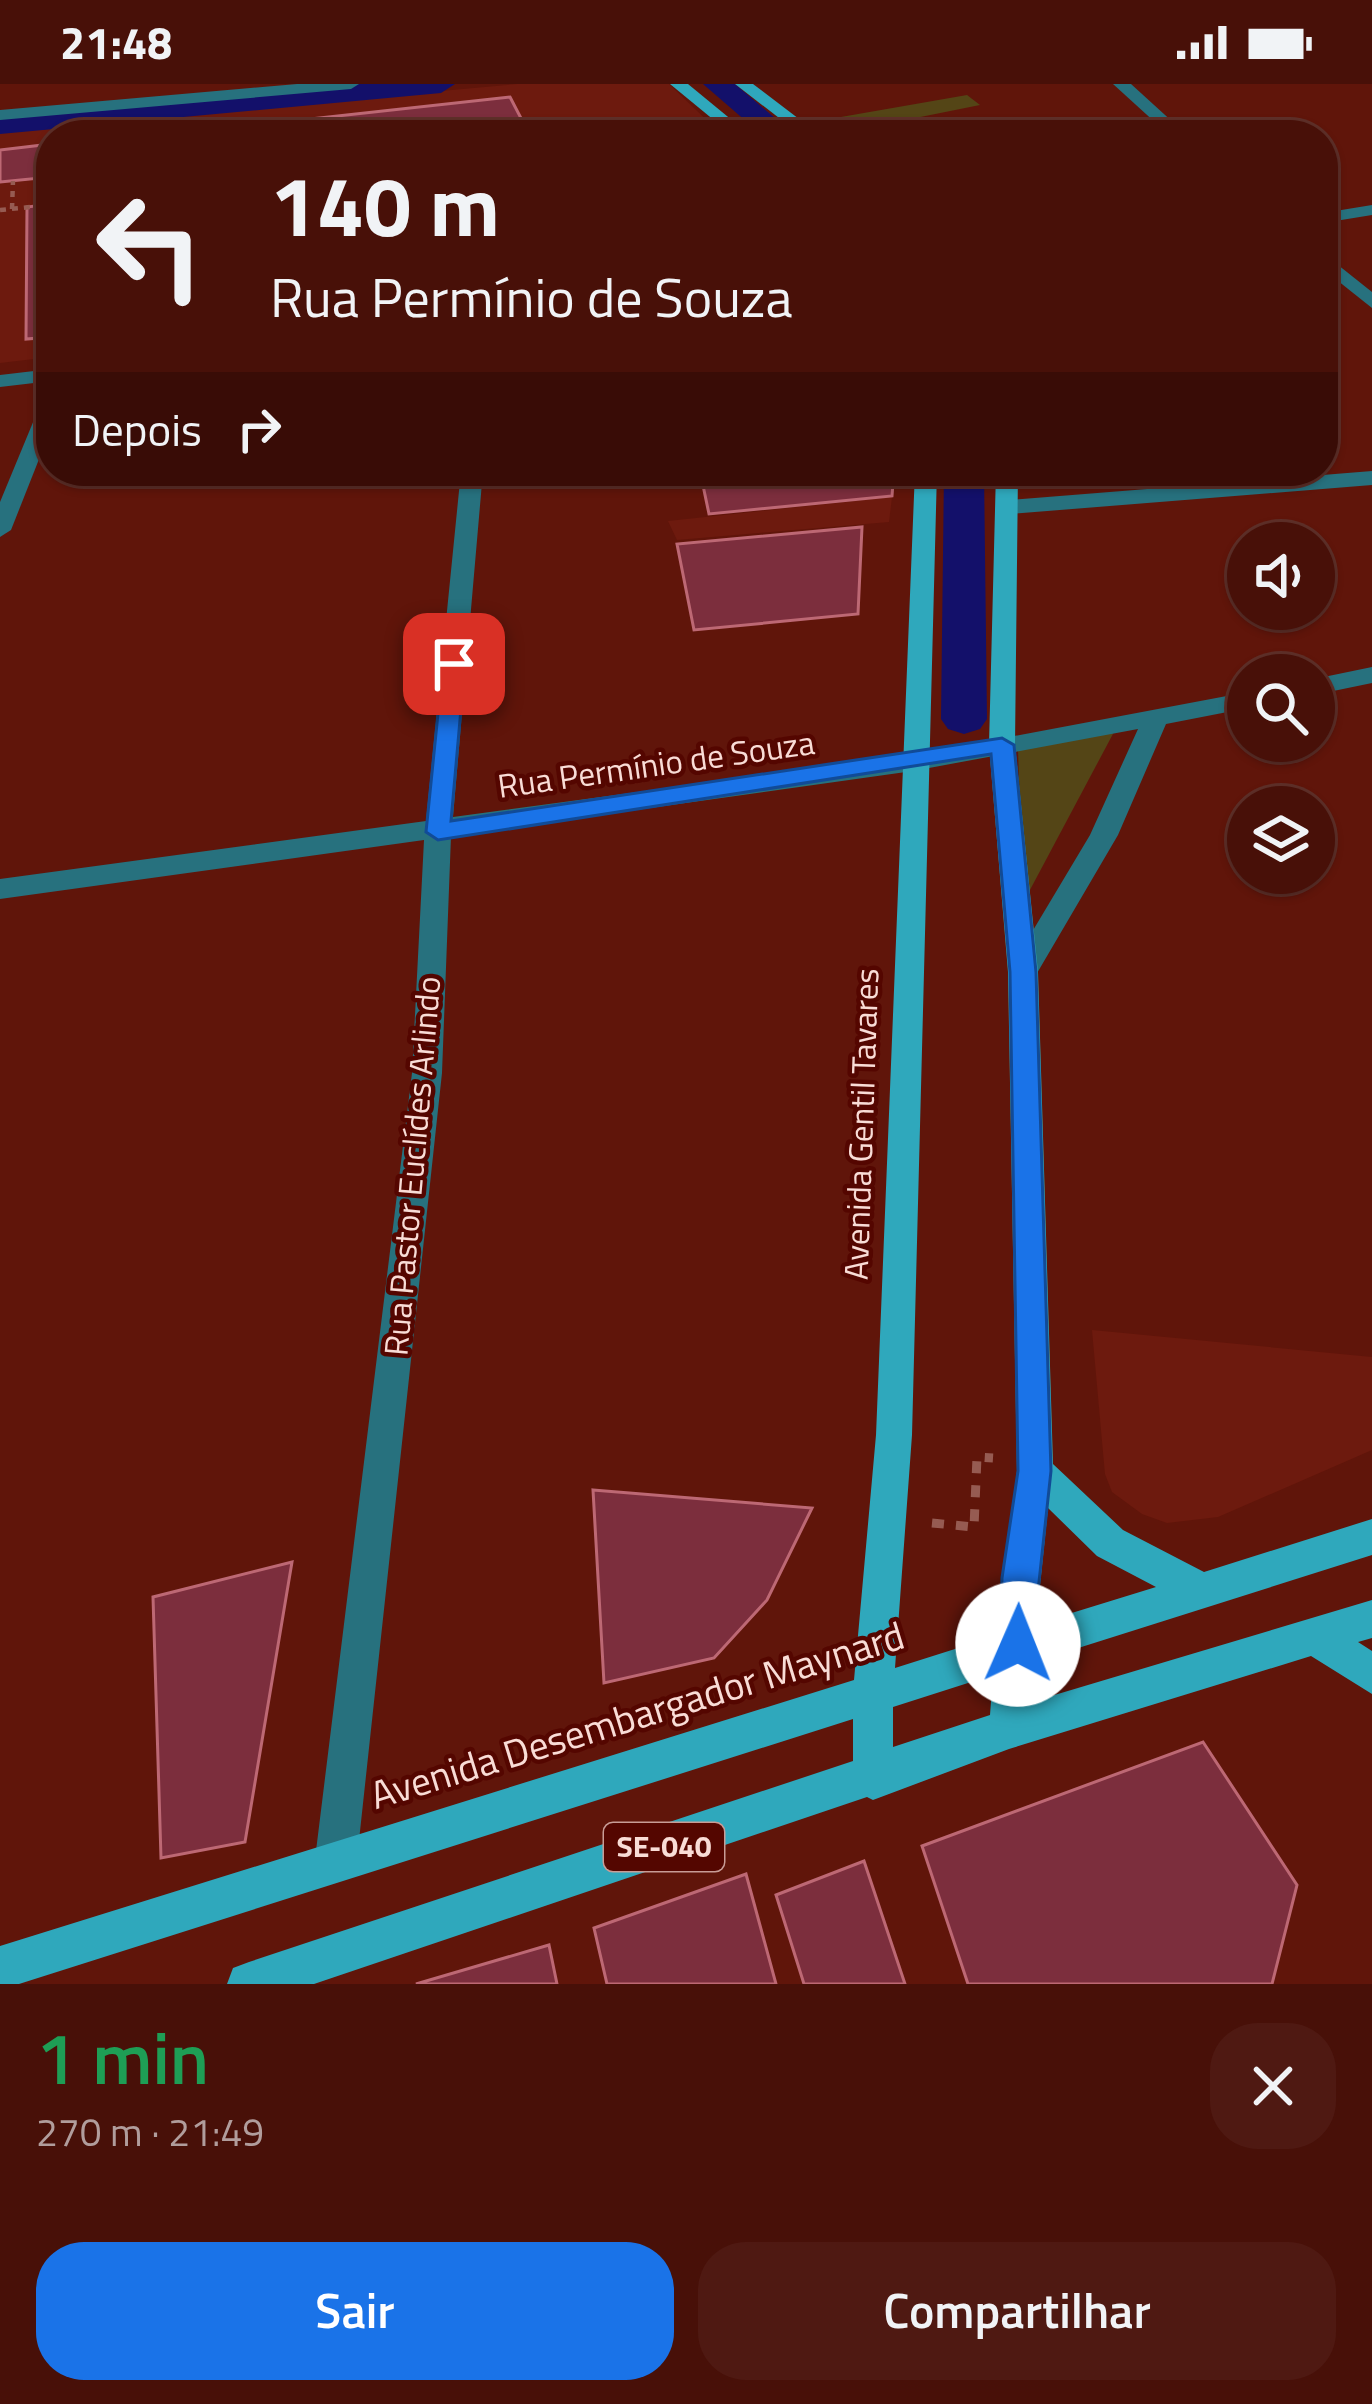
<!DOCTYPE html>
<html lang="pt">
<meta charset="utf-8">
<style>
body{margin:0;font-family:"Titillium Web",sans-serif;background:#4f1912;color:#f1f3f6;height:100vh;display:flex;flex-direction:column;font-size:45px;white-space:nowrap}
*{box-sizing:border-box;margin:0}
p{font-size:39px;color:#b19d9c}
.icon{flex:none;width:66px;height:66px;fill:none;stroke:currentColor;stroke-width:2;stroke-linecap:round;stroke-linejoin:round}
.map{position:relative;height:1900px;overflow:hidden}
.drawer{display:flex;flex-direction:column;background:#481008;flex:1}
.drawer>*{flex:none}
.banner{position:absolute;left:36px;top:36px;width:1302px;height:366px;border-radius:48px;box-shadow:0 3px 9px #0004,0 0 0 3px #603029;background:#481008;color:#f1f3f6;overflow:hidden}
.buttons{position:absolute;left:1227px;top:438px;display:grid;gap:24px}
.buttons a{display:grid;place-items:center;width:108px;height:108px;border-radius:50%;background:#481008;box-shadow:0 3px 9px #0004,0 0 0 3px #603029;font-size:60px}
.pin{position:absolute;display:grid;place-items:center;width:102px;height:102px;color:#fff;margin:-51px;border-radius:24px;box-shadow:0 6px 18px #0006}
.me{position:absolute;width:132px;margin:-66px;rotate:1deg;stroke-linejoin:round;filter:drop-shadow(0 0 9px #0008)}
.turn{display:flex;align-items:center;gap:42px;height:252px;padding:0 36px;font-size:54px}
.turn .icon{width:156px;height:156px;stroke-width:2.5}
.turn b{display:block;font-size:84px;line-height:102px}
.then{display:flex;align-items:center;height:114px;padding:0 36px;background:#0003;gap:24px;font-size:45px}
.round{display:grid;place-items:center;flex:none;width:126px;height:126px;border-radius:48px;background:#4f1912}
.overview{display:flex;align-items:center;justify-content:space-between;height:204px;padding:0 36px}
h1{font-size:72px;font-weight:600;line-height:90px;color:#1e9e55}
.cta{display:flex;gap:24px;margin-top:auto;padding:24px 36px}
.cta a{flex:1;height:138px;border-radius:48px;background:#1a73e8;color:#fff;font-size:48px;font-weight:600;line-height:138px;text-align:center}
.cta a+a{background:#4f1912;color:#f1f3f6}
.status{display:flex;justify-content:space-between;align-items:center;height:84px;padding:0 60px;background:#481008;direction:ltr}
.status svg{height:33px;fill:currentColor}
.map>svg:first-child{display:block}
</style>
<div class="status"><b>21:48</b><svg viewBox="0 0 49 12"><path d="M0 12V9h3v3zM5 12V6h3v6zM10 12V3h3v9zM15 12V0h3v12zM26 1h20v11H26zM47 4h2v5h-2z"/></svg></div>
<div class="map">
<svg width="1372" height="1900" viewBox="0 0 1372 1900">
<rect width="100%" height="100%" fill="#60150a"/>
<g fill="#6d1a0e">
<path d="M517,0h152l53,51h-671v222l-51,6v-232z"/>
<path d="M892,413l-3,25 -212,18 -9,-19z"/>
<path d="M1092,1246l280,27v93l-154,67 -51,6 -25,-9 -30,-22 -7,-18z"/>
</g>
<g fill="#544516">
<path d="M967,11l13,10 -144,29 -18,-13z"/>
<path d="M1114,648l-91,171 -5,-153z"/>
</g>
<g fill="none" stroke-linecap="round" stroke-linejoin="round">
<g fill="#13106a" fill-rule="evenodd">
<path d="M348,0h107l-14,9 -441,41v-18z"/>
<path d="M703,0h32l60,51h-33z"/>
<path d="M944,387h40l3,248 -7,10 -16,5 -16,-5 -7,-10z"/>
</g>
</g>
<g fill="#7c2e3d" stroke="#bd6874" stroke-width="3">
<path d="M510,13l14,27 -96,11h-112l-6,-16z"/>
<path d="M292,37l2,8 19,-2 3,8h-176z"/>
<path d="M51,60v33l-51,5v-32z"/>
<path d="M51,120v133l-25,2 1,-132z"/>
<path d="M700,387h194l-2,25 -183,18z"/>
<path d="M862,443l-4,87 -164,16 -17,-86z"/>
<path d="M593,1406l219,18 -45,92 -53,58 -110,25z"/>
<path d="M292,1478l-47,280 -84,16 -8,-261z"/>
<path d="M1203,1658l94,143 -25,99h-304l-46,-138z"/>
<path d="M864,1777l41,123h-101l-28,-89z"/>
<path d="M746,1790l30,110h-169l-13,-56z"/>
<path d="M549,1861l8,39h-141z"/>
</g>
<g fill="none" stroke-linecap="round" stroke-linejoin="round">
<g stroke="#965b52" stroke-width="4.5" stroke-dasharray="6 6" stroke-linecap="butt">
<path d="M476,51l37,-4"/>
<path d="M12,125l1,-28"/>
<path d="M0,126l51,-5"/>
</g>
<path stroke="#965b52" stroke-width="9" stroke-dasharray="12 12" stroke-linecap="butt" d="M932,1439l42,4 3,-70 16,1"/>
<g fill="#27717e" fill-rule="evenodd">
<path d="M297,0h62l-8,5 -351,31v-10z"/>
<path d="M1113,0h18l56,51h-18z"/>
<path d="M1372,121v10l-49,8v-10z"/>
<path d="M1323,169l49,39v16l-49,-39z"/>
<path d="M51,285v12l-51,6v-12z"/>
<path d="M51,313v32l-40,101 -11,7v-35l41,-99z"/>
<path d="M461,387h22l-30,346 460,-62 335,-63v16l-82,16 -48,111 -85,145 -10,3 -15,-11 82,-137 48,-106 -225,42 -462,65 -9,237 -85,786 -6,15 -15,6 -15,-6 -6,-15 97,-786 12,-233 -424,59v-20l426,-58z"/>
<path d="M1372,387v14l-362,29 -11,-7 11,-7z"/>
<path d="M1372,583v16l-58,12v-16z"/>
</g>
<g fill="#2fa8bc" fill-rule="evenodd">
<path d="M670,0h18l62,51h-18z"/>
<path d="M735,0h18l67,51h-19z"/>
<path d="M915,387h22l-25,964 -17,233 101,-32 21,-165 -9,-499 -19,-227 7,-274h22l-3,274 23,227 15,492 70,66 81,42 168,-53v36l-338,107 -3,40 341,-102v38l-14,4 14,9v43l-61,-38 -302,93 -136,51 -6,-3 -553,187h-87l6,-16 16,-6 604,-201v-42l-834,265h-19v-38l854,-266 22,-245zM1048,1424l49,48 59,31 -120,37zM993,1591l-3,40 -97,32v-40z"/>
</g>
</g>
<path fill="#1a73e8" stroke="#114b97" stroke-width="3" d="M454,573l11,7 -14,157 551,-83 12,7 22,227 15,499 -20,185 -13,5 -12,-5 -6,-12 2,-66 16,-107 -8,-499 -19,-218 -553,86 -12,-8 17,-168z"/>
<g text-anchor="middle" stroke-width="9" stroke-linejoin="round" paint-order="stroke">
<rect fill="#540600" stroke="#c89c96" stroke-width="3" x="604" y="1739" width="120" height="48" rx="9"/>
<g font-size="30" font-weight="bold" fill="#f9dcd6">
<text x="664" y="1773">SE-040</text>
</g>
<g font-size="33" fill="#f9dcd6" stroke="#540600">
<text transform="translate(656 680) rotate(-8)" y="12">Rua Permínio de Souza</text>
<text transform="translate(861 1040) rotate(-88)" y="12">Avenida Gentil Tavares</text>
<text transform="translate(412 1082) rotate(-85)" y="12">Rua Pastor Euclídes Arlindo</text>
</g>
<g font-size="39" fill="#f9dcd6" stroke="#540600">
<text transform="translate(637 1631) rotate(-17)" y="14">Avenida Desembargador Maynard</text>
</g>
</g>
</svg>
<div class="buttons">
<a><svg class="icon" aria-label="sound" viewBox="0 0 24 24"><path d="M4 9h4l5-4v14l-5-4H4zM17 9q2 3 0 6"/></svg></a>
<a><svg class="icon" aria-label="search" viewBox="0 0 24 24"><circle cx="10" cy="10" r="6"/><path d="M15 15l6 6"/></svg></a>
<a><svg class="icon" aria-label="layers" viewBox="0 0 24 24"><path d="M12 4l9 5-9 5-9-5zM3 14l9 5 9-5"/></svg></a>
</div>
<div class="pin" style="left:454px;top:580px;background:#d93025"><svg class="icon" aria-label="arrive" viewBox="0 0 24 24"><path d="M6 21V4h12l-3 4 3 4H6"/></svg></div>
<svg class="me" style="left:1018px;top:1560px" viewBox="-20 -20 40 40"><circle r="19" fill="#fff"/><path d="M0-13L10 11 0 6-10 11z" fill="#1a73e8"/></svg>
<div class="banner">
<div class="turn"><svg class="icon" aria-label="left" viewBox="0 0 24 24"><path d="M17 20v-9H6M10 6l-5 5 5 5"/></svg><div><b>140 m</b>Rua Permínio de Souza</div></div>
<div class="then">Depois<svg class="icon" aria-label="right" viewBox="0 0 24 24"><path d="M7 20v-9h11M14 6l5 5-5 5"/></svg></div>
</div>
</div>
<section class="drawer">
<div class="overview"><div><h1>1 min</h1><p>270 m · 21:49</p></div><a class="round"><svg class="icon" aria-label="close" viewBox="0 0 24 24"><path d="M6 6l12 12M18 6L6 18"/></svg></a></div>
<div class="cta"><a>Sair</a><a>Compartilhar</a></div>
</section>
